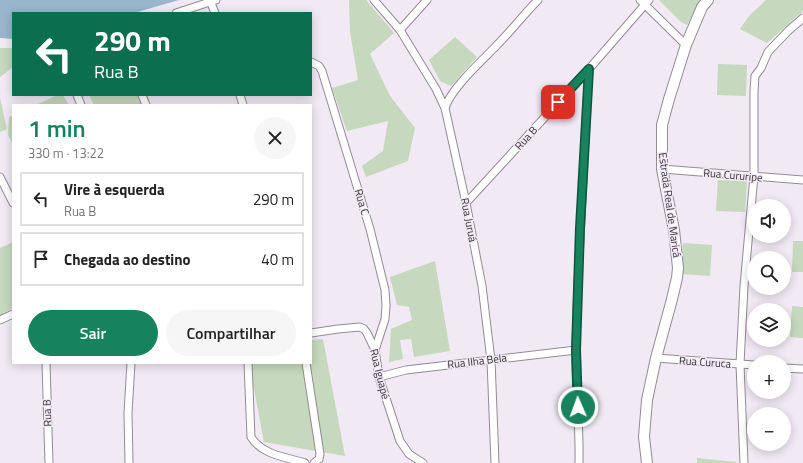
<!DOCTYPE html>
<html lang="pt">
<meta charset="utf-8">
<style>
body{margin:0;font-family:"Titillium Web",sans-serif;background:#f6f6f6;color:#222;height:100vh;display:flex;flex-direction:column;font-size:15px;white-space:nowrap}
*{box-sizing:border-box;margin:0}
p{font-size:13px;color:#767676}
.icon{flex:none;width:22px;height:22px;fill:none;stroke:currentColor;stroke-width:2;stroke-linecap:round;stroke-linejoin:round}
.map{position:relative;flex:1;overflow:hidden}
.sheet{position:absolute;left:12px;top:104px;width:300px;height:260px;display:flex;flex-direction:column;background:#fff;border-radius:0px;box-shadow:0 2px 10px #0003}
.sheet>*{flex:none}
.guide{position:absolute;left:12px;top:12px;width:300px;height:84px;border-radius:0px;box-shadow:0 2px 10px #0003;background:#0b6e4f;color:#fff;overflow:hidden}
.controls{position:absolute;left:747px;top:199px;display:grid;gap:8px}
.controls a{display:grid;place-items:center;width:44px;height:44px;border-radius:50%;background:#fff;box-shadow:0 2px 10px #0003;font-size:20px}
.pin{position:absolute;display:grid;place-items:center;width:34px;height:34px;color:#fff;margin:-17px;border-radius:8px;box-shadow:0 2px 6px #0006}
.me{position:absolute;width:44px;margin:-22px;rotate:358deg;stroke-linejoin:round;filter:drop-shadow(0 0 3px #0008)}
.turn{display:flex;align-items:center;gap:14px;height:84px;padding:0 16px;font-size:18px}
.turn .icon{width:52px;height:52px;stroke-width:2.5}
.turn b{display:block;font-size:28px;line-height:34px}
.round{display:grid;place-items:center;flex:none;width:42px;height:42px;border-radius:21px;background:#f6f6f6}
.head{display:flex;align-items:center;justify-content:space-between;height:68px;padding:0 16px}
h1{font-size:24px;font-weight:600;line-height:30px;color:#17825e}
.action{display:flex;gap:8px;margin-top:auto;padding:8px 16px}
.action a{flex:1;height:46px;border-radius:24px;background:#17825e;color:#fff;font-size:16px;font-weight:600;line-height:46px;text-align:center}
.action a+a{background:#f6f6f6;color:#222}
ul{padding:0;list-style:none}
li{display:flex;align-items:center;gap:12px;height:54px;margin:0 8px 6px;padding:0 8px;border:2px solid #e0e0e0;border-radius:0px}
li div{flex:1}
li b{display:block;font-size:15px}
li em{font-style:normal}
.map>svg:first-child{display:block}
</style>
<div class="map">
<svg width="803" height="463" viewBox="0 0 803 463">
<rect width="100%" height="100%" fill="#f1e9f4"/>
<g fill="#c6d8be">
<path d="M349,0h17l28,33 -24,21 20,42 25,32 -7,33 -42,16 -4,-11 21,-15 5,-30 -41,10 -15,-43 26,-8 -8,-48z"/>
<path d="M659,0h43l-15,25 -6,-3z"/>
<path d="M766,0h37v11l-36,32 -27,-14 9,-13z"/>
<path d="M455,37l22,20 -26,29 -11,-5 -11,-21z"/>
<path d="M0,48h13v19l-13,10z"/>
<path d="M718,64l29,1 -1,31 -29,-1z"/>
<path d="M57,95h6l6,10h-33z"/>
<path d="M89,95h48l5,10h-48z"/>
<path d="M0,98l7,31 -7,3z"/>
<path d="M13,115v29l-5,-9 1,-18z"/>
<path d="M718,180l29,1 -2,31 -29,-1z"/>
<path d="M793,241h10v31h-11z"/>
<path d="M13,242v66l-13,7v-67z"/>
<path d="M683,243l29,2 -2,31 -29,-2z"/>
<path d="M435,261l15,90 -36,6 -3,-18 -11,1 3,19 -14,3 2,-33 21,-9 -3,-13 -12,-2 -7,-28z"/>
<path d="M792,306l11,1v31l-13,-1z"/>
<path d="M323,339l22,117 -81,-14 -15,-79h62v-23z"/>
<path d="M697,458l39,4v1h-39z"/>
</g>
<path fill="#9ab6cd" d="M0,0h179l-45,13h-121v26l-13,-1z"/>
<g fill="none" stroke-linecap="round" stroke-linejoin="round">
<g stroke="#928b94" stroke-width="9">
<g id="minor">
<path d="M374,0l26,30 36,59 9,19 21,95 16,83 9,74 4,103"/>
<path d="M640,0l46,45"/>
<path d="M211,3l4,10"/>
<path d="M176,13l40,-13"/>
<path d="M400,30l27,-30"/>
<path d="M311,62l8,4 3,5 48,158 15,61 1,16 -1,13 -10,31"/>
<path d="M77,95l4,10"/>
<path d="M142,95l4,10"/>
<path d="M240,95l3,10"/>
<path d="M445,108c6,-20 38,-48 53,-64 14,-14 26,-30 40,-44"/>
<path d="M662,169l141,11"/>
<path d="M0,177l13,26"/>
<path d="M466,203l123,-134 60,-69"/>
<path d="M0,320l13,-6"/>
<path d="M311,333l27,-4 22,-2 4,2 3,4 8,17 4,27 21,64 9,13 14,9"/>
<path d="M656,358l98,7"/>
<path d="M46,363l3,100"/>
<path d="M248,363l3,74c11,18 35,20 54,26"/>
<path d="M306,363l14,91 -1,5 -5,4"/>
<path d="M784,368l19,1"/>
<path d="M379,377l27,-7 170,-20"/>
<path d="M129,463l-1,-50 3,-50"/>
<path d="M579,463c1,-38 -4,-77 -3,-115 2,-93 8,-186 13,-279"/>
<path d="M744,463l-4,-99 4,-78 10,-110v-85l1,-15 6,-8 7,-16 20,-21 15,-13"/>
</g>
</g>
<g stroke="#928b94" stroke-width="12">
<path id="secondary" d="M647,463l-3,-26 3,-37 9,-42 15,-55 6,-25 1,-10 -4,-38 -12,-61v-44l7,-26 17,-54 16,-38 6,-7"/>
</g>
<use href="#minor" stroke="#fff" stroke-width="7"/>
<use href="#secondary" stroke="#fff" stroke-width="10"/>
</g>
<g fill="none" stroke-linecap="round" stroke-linejoin="round">
<g stroke="#0f543d" stroke-width="10">
<path id="route" d="M558,102l31,-33 -9,159 -4,122 2,57"/>
</g>
<use href="#route" stroke="#17825e" stroke-width="7"/>
</g>
<g text-anchor="middle" stroke-width="3" stroke-linejoin="round" paint-order="stroke">
<g font-size="11" fill="#353236" stroke="#f1e9f4">
<text transform="translate(526 138) rotate(-48)" y="4">Rua B</text>
<text transform="translate(733 175) rotate(5)" y="4">Rua Cururipe</text>
<text transform="translate(362 202) rotate(74)" y="4">Rua C</text>
<text transform="translate(670 205) rotate(82)" y="4">Estrada Real de Maricá</text>
<text transform="translate(469 220) rotate(79)" y="4">Rua Juruá</text>
<text transform="translate(477 361) rotate(-7)" y="4">Rua Ilha Bela</text>
<text transform="translate(705 362) rotate(4)" y="4">Rua Curuca</text>
<text transform="translate(380 374) rotate(76)" y="4">Rua Iguapé</text>
<text transform="translate(47 413) rotate(-92)" y="4">Rua B</text>
</g>
</g>
</svg>
<div class="controls">
<a><svg class="icon" aria-label="sound" viewBox="0 0 24 24"><path d="M4 9h4l5-4v14l-5-4H4zM17 9q2 3 0 6"/></svg></a>
<a><svg class="icon" aria-label="search" viewBox="0 0 24 24"><circle cx="10" cy="10" r="6"/><path d="M15 15l6 6"/></svg></a>
<a><svg class="icon" aria-label="layers" viewBox="0 0 24 24"><path d="M12 4l9 5-9 5-9-5zM3 14l9 5 9-5"/></svg></a>
<a>+</a>
<a>−</a>
</div>
<div class="pin" style="left:558px;top:102px;background:#d93025"><svg class="icon" aria-label="arrive" viewBox="0 0 24 24"><path d="M6 21V4h12l-3 4 3 4H6"/></svg></div>
<svg class="me" style="left:578px;top:407px" viewBox="-20 -20 40 40"><circle r="17" fill="#17825e" stroke="#fff" stroke-width="3"/><path d="M0-11L8 9 0 5-8 9z" fill="#fff"/></svg>
<div class="guide">
<div class="turn"><svg class="icon" aria-label="left" viewBox="0 0 24 24"><path d="M17 20v-9H6M10 6l-5 5 5 5"/></svg><div><b>290 m</b>Rua B</div></div>
</div>
<section class="sheet">
<div class="head"><div><h1>1 min</h1><p>330 m · 13:22</p></div><a class="round"><svg class="icon" aria-label="close" viewBox="0 0 24 24"><path d="M6 6l12 12M18 6L6 18"/></svg></a></div>
<ul>
<li><svg class="icon" aria-label="left" viewBox="0 0 24 24"><path d="M17 20v-9H6M10 6l-5 5 5 5"/></svg><div><b>Vire à esquerda</b><p>Rua B</p></div><em>290 m</em></li>
<li><svg class="icon" aria-label="arrive" viewBox="0 0 24 24"><path d="M6 21V4h12l-3 4 3 4H6"/></svg><div><b>Chegada ao destino</b></div><em>40 m</em></li>
</ul>
<div class="action"><a>Sair</a><a>Compartilhar</a></div>
</section>
</div>
